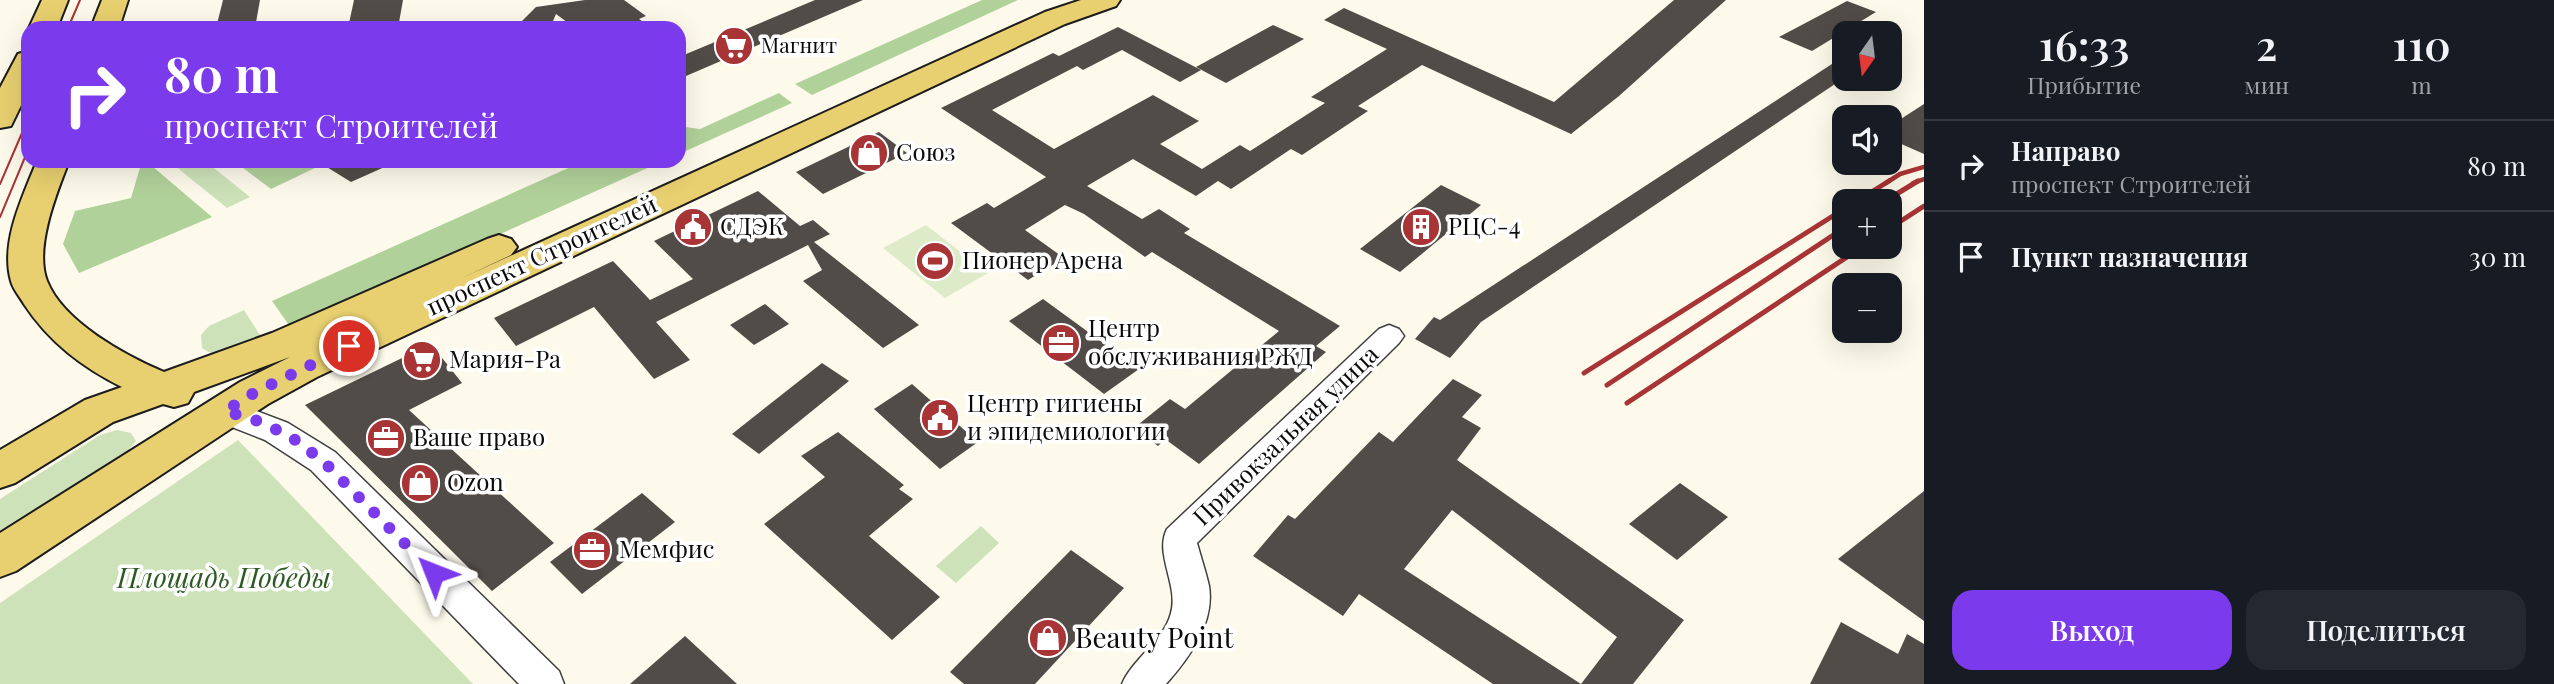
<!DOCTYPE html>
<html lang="ru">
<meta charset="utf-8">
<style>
body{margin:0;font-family:"Playfair Display",serif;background:#242831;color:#f1f3f6;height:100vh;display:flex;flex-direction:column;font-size:26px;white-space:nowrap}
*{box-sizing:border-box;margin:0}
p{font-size:23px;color:#9ea1a6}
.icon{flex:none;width:38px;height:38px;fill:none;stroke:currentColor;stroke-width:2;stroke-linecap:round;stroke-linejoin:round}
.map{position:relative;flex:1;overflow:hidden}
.panel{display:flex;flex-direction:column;background:#171b24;width:630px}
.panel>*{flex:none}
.top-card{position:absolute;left:21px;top:21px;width:665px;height:147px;border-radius:21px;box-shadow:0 7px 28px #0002;background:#7c3aed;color:#fff;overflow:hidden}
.needle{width:46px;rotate:194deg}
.buttons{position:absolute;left:1832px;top:21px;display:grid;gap:14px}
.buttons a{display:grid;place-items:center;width:70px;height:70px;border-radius:14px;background:#171b24;box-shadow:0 7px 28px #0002;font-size:35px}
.pin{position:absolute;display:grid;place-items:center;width:60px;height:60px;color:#fff;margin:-30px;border:4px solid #fff;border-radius:50%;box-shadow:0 2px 7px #0007}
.me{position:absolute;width:77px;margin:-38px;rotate:315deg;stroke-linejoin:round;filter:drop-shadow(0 0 5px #0008)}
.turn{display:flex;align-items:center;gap:24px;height:147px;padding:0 28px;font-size:32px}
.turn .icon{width:91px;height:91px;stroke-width:2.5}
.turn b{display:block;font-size:49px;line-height:60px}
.eta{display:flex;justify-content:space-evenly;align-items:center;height:119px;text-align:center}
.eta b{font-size:42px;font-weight:600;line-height:49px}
.primary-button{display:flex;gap:14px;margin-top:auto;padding:14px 28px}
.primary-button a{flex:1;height:80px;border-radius:21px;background:#7c3aed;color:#fff;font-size:28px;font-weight:600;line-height:80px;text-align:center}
.primary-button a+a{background:#242831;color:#f1f3f6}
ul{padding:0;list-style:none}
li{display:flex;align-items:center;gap:21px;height:91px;padding:0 28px;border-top:2px solid #363941}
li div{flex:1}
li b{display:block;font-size:26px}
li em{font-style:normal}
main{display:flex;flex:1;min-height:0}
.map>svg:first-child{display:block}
</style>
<main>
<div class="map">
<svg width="1924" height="684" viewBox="0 0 1924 684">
<rect width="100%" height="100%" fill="#fdfaeb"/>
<g fill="#cde2b9">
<path d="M169,161h36l45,36 -23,11z"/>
<path d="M244,310l19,30c-21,8 -42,23 -61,8l-1,-13 8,-9z"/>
<path d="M117,430l14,3 5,8 -11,13 -125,80v-35l100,-64z"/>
<path d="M238,440l235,244h-473v-81z"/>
<path d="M981,526l18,17 -43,40 -20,-17z"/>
</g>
<g fill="#b1d19a">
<path d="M982,0h36l-206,95 -17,-11z"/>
<path d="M779,93l13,10 -113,51v-28l21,3z"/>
<path d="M142,161h4l66,56 -133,56 -16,-29 12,-33 56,-13z"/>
<path d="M234,161h71l10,7 -44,21z"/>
<path d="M584,161h79l-372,167 -19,-27z"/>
</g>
<path fill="#deebc9" d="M926,225l62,48 -43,25 -62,-50z"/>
<g fill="#524c48" fill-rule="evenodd">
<path d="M223,0h37l-5,28h-39z"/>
<path d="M354,0h49l-5,28h-50z"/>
<path d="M585,0h39l22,16 -7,3 13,9h-77l-19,-14 -6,14h-35l21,-21z"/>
<path d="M815,0h48l-184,79v-22z"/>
<path d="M1674,0h52l-107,96 -48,38 -149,-69 -64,41 10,5 -66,44 -11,-6 -60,40 -13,-8 -22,15 -63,-37 -46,27 55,33 17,-10 31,20 -6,4 156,93 -24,20 10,6 -127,112 -34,-25 -7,7 -24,-18 36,-29 15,10 94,-78 -127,-79 -7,5 -61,-43 -19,-9 -40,25 39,28 -36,22 -77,-57 36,-20 7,5 52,-31 -105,-69 112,-55 6,3 59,-29 83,43 -21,12 -58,-32 -39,20 -6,-4 -85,44 62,39 99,-54 46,26 -39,23 42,25 38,-24 10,6 75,-48 -14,-6 76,-48 -63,-29 20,-12 210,94z"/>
<path d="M1847,1l29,11 -64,39 -33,-14z"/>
<path d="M1273,25l31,14 -78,44 -30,-16z"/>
<path d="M1838,60l6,9v9l-363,244 -31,36 -35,-19 19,-22 6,3z"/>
<path d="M1924,104v50l-34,-15v-13z"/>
<path d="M879,132l28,21 -84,41 -27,-22z"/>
<path d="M317,161h81l-47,21z"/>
<path d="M1441,185l40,20 -81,67 -40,-23z"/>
<path d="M758,191l42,35 13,-6 17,14 -16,8 105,83 -36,23 -80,-67 19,-11 -14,-25 -152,77 34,38 -36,19 -60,-72 -78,39 -22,-28 119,-57 37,39 43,-21 -39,-38z"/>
<path d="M1043,299l96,70 -35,25 -95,-73z"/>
<path d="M765,304l24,20 -35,21 -24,-20z"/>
<path d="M431,344l31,39 -53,27 145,133 -62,48 -187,-186z"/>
<path d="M822,363l27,18 -90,73 -27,-20z"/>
<path d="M1453,379l29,16 -20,22 19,11 -24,32 227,160 -51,64h-140l-134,-90 -16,22 -90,-60 35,-41 7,4 84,-87 14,10zM1452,510l165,127 -36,47 -177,-115z"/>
<path d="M912,384l66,58 -38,27 -66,-60z"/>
<path d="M838,432l66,53 -5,4 14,10 -44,37 71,61 -48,43 -128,-116 61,-47 -24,-21z"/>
<path d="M1680,483l48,34 -51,43 -48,-36z"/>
<path d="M1924,491v130l-86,-62z"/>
<path d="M642,493l33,29 -93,72 -32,-32z"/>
<path d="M1071,550l53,38 -89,96h-71l-14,-12z"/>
<path d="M1841,622l57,32 9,-20 17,10v40h-114z"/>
<path d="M685,636l52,48h-107z"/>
</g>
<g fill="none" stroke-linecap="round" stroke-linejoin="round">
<g stroke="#3e3e3e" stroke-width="3">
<g id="minor">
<path d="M1389,325l10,4 5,7 -5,7 -202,200c4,15 9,29 12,43 6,37 -20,72 -43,98h-44c11,-26 42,-43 49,-71 8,-28 -17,-59 -4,-84l212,-200z"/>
<path d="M225,399l63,24 47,29 224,219 5,13h-45l-208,-214 -46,-30 -51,-20 -5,-9 5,-9z"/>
</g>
</g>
<g stroke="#1c1c1c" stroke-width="4">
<g id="primary">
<path d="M42,0h26l-11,28h-28z"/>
<path d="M102,0h26l-9,28h-28z"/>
<path d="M1081,0h39l-4,6 -51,18 -748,353 -49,27 -252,167 -16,6v-44l240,-151 50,-25 -96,35 -6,11 -14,4 -11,-3 -50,18 -98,61 -15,5v-38l85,-50 37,-13c-40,-20 -73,-45 -98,-83 -4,-7 -11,-15 -13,-23 -11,-39 12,-85 26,-120h32c-12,31 -35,87 -22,120 16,41 79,75 117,91l108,-39 215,-94 12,-4 12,4 6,8 -6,8 -49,23 583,-266z"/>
<path d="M28,51v40l-17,35 -11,2v-40l18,-34z"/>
</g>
</g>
<use href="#minor" fill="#fff" fill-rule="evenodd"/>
<use href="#primary" fill="#e8cf6f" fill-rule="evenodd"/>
<g stroke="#a93435" stroke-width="2">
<path d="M68,28l12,-28"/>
<path d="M0,184l28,-65"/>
<path d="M0,217l28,-67"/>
</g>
<g stroke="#a93435" stroke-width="4.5">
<path d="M1886,183l14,-9 24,-7"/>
<path d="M1913,183l11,-4"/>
</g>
<g stroke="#a93435" stroke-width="5">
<path d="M1857,201l32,-20"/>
<path d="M1885,201l33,-20"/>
<path d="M1890,228l34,-22"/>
<path d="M1584,373l260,-164"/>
<path d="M1607,385l237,-157"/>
<path d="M1627,403l235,-156"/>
</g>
</g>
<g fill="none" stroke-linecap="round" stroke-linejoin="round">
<path stroke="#7c3aed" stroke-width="12" stroke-dasharray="0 21.6" d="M349,346l-95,47 -29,18 33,10 32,15 33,25 111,112"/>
</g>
<defs>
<g id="supermarket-disc" transform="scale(2.0125)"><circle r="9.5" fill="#a93435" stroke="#fff"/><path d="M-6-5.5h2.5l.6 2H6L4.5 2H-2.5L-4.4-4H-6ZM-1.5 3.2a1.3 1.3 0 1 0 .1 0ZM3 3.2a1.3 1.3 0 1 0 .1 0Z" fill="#fff"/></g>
<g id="shop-disc" transform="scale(2.0125)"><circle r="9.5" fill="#a93435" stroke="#fff"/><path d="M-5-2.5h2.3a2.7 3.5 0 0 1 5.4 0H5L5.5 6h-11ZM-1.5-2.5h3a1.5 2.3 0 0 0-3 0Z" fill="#fff"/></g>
<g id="civic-disc" transform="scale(2.0125)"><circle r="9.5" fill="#a93435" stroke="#fff"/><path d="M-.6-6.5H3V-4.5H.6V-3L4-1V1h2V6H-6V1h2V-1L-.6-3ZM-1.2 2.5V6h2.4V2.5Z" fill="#fff"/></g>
<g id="building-disc" transform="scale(2.0125)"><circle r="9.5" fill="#a93435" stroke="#fff"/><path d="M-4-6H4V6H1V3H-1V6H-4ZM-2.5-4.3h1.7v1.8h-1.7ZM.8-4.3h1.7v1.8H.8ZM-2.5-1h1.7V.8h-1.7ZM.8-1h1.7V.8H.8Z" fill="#fff"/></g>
<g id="stadium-disc" transform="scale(2.0125)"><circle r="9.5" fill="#a93435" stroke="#fff"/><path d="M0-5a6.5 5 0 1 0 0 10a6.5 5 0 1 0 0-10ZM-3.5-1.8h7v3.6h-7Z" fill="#fff"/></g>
<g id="office-disc" transform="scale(2.0125)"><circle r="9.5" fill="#a93435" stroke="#fff"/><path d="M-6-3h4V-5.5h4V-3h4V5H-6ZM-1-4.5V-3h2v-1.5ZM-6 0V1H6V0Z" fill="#fff"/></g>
</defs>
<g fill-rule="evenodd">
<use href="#supermarket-disc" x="734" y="46"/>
<use href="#shop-disc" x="869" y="153"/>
<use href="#civic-disc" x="693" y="227"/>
<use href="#building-disc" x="1421" y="227"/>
<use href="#stadium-disc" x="935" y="261"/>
<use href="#office-disc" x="1061" y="343"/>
<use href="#supermarket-disc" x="422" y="360"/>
<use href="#civic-disc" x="940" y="418"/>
<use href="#office-disc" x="386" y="438"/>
<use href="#shop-disc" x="420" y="483"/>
<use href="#office-disc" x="592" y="550"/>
<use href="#shop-disc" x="1048" y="638"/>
</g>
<g text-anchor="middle" stroke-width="7" stroke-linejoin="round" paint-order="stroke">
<g font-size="21" fill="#0b0b0b" stroke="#fff" text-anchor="start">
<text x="761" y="53">Магнит</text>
</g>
<g font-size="24" fill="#0b0b0b" stroke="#fff" text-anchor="start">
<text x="896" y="161">Союз</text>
<text x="720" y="235">СДЭК</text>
<text x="1448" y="235">РЦС-4</text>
<text x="962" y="269">Пионер Арена</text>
<text x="1088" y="337">Центр<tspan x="1088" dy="28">обслуживания РЖД</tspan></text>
<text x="449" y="368">Мария-Ра</text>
<text x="967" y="412">Центр гигиены<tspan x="967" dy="28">и эпидемиологии</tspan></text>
<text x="413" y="446">Ваше право</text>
<text x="447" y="491">Ozon</text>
<text x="619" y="558">Мемфис</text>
</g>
<g font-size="24" fill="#0b0b0b" stroke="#fff">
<text transform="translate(542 256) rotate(-25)" y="8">проспект Строителей</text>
<text transform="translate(1286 436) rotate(-44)" y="8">Привокзальная улица</text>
</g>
<g font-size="28" font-style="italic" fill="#2d5a23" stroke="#fff">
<text x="224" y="588">Площадь Победы</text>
</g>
<g font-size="28" fill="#0b0b0b" stroke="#fff" text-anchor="start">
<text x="1075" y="648">Beauty Point</text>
</g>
</g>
</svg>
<div class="buttons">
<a><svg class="needle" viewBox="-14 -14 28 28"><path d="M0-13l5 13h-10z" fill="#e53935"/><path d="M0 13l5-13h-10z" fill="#9ea1a6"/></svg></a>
<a><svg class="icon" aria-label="sound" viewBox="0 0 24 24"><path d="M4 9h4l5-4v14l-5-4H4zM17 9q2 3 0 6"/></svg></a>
<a>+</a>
<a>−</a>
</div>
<div class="pin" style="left:349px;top:346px;background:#d93025"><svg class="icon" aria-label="arrive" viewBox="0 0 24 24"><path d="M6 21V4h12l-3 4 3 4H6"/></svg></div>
<svg class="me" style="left:434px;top:573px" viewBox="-20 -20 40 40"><path d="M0-17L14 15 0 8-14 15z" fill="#7c3aed" stroke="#fff" stroke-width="4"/></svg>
<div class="top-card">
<div class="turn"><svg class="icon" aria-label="right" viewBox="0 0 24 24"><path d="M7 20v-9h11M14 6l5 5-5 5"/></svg><div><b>80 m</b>проспект Строителей</div></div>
</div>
</div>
<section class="panel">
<div class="eta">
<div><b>16:33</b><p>Прибытие</p></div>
<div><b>2</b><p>мин</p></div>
<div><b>110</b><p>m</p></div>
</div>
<ul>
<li><svg class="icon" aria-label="right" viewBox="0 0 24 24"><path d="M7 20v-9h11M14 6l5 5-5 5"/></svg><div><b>Направо</b><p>проспект Строителей</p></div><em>80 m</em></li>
<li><svg class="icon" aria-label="arrive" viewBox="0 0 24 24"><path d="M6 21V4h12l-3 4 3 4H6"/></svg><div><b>Пункт назначения</b></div><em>30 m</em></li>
</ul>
<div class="primary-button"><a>Выход</a><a>Поделиться</a></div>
</section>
</main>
